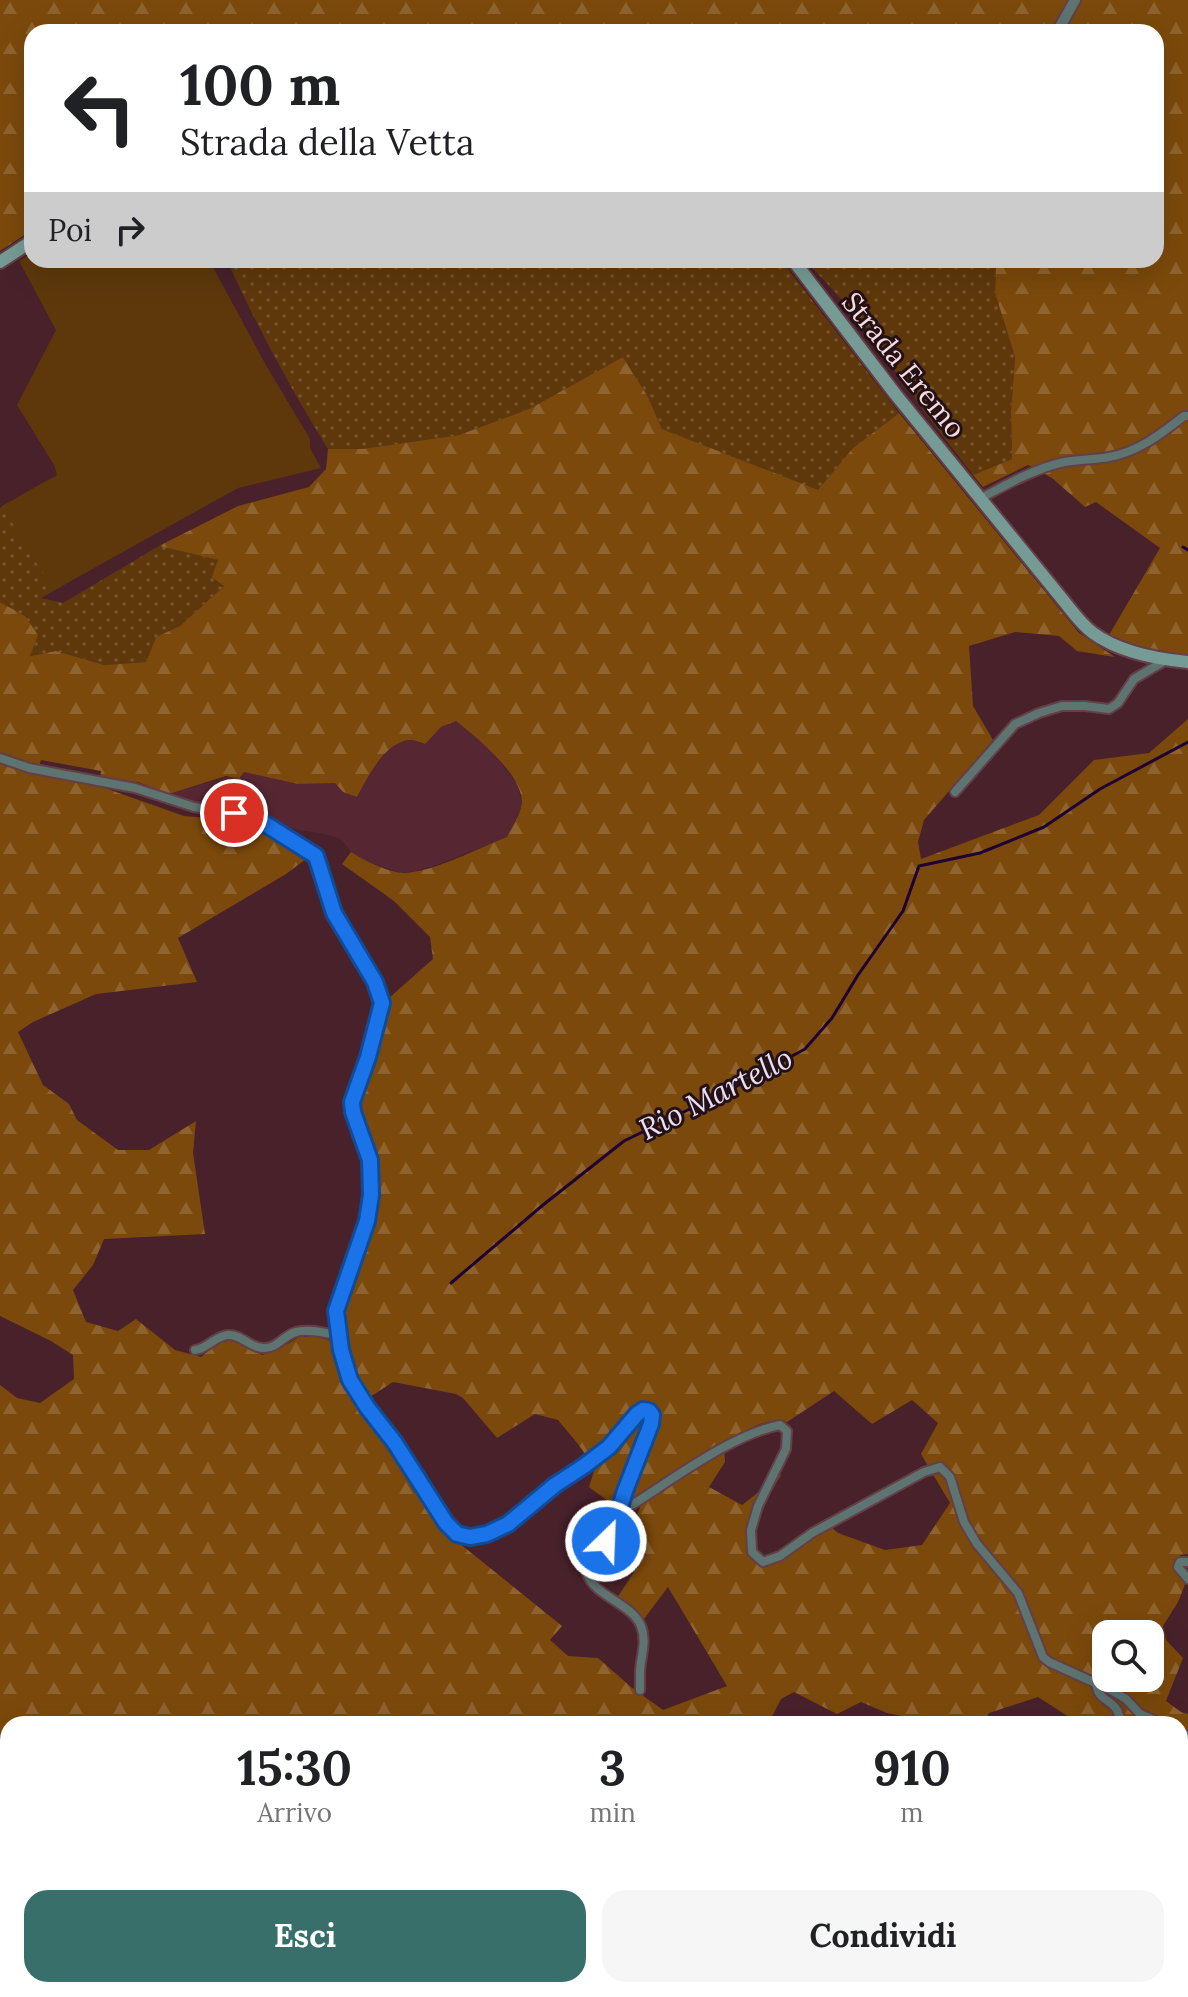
<!DOCTYPE html>
<html lang="it">
<style>
body{margin:0;font-family:Lora,serif;background:#f6f6f6;color:#202124;height:100vh;display:flex;flex-direction:column;font-size:30px;white-space:nowrap}
*{box-sizing:border-box;margin:0}
p{font-size:26px;color:#757577}
.icon{flex:none;width:44px;height:44px;fill:none;stroke:currentColor;stroke-width:2;stroke-linecap:round;stroke-linejoin:round}
.map{position:relative;flex:1;overflow:hidden}
.drawer{position:absolute;left:0px;top:1716px;width:1188px;height:282px;display:flex;flex-direction:column;background:#fff;border-radius:24px 24px 0 0;box-shadow:0 8px 32px #0002}
.drawer>*{flex:none}
.banner{position:absolute;left:24px;top:24px;width:1140px;height:244px;border-radius:24px;box-shadow:0 8px 32px #0002;background:#fff;color:#202124;overflow:hidden}
.tools{position:absolute;left:1092px;top:1620px;display:grid;gap:16px}
.tools a{display:grid;place-items:center;width:72px;height:72px;border-radius:16px;background:#fff;box-shadow:0 8px 32px #0002;font-size:40px}
.pin{position:absolute;display:grid;place-items:center;width:68px;height:68px;color:#fff;margin:-34px;border:4px solid #fff;border-radius:50%;box-shadow:0 2px 8px #0007}
.me{position:absolute;width:88px;margin:-44px;rotate:24deg;stroke-linejoin:round;filter:drop-shadow(0 0 6px #0008)}
.turn{display:flex;align-items:center;gap:28px;height:168px;padding:0 24px;font-size:36px}
.turn .icon{width:104px;height:104px;stroke-width:2.5}
.turn b{display:block;font-size:56px;line-height:68px}
.then{display:flex;align-items:center;height:76px;padding:0 24px;background:#0003;gap:16px;font-size:30px}
.eta{display:flex;justify-content:space-evenly;align-items:center;height:136px;text-align:center}
.eta b{font-size:48px;font-weight:800;line-height:56px}
.primary-button{display:flex;gap:16px;margin-top:auto;padding:16px 24px}
.primary-button a{flex:1;height:92px;border-radius:24px;background:#396f6a;color:#fff;font-size:32px;font-weight:800;line-height:92px;text-align:center}
.primary-button a+a{background:#f6f6f6;color:#202124}
.map>svg:first-child{display:block}
</style>
<div class="map">
<svg width="1188" height="1997" viewBox="0 0 1188 1997">
<defs>
<pattern id="grass-dots" width="8" height="8" patternUnits="userSpaceOnUse" patternTransform="scale(2)"><rect width="8" height="8" fill="#5e380b"/><path d="M2 2h.1M6 6h.1" fill="none" stroke="#76542e" stroke-width="1.8" stroke-linecap="round"/></pattern>
<pattern id="forest-firs" width="22" height="20" patternUnits="userSpaceOnUse" patternTransform="scale(2)"><rect width="22" height="20" fill="#7b490b"/><path d="M5 1l3.5 6h-7zM16 11l3.5 6h-7z" fill="#8e632e"/></pattern>
</defs>
<rect width="100%" height="100%" fill="#48212b"/>
<path fill="#562733" d="M456,721l35,29 27,35 4,21 -15,31 -68,27 -23,7 -16,2 -39,-14 -10,-7 -10,-13 -16,-5 -32,-5 -41,-18 -47,-7 -36,-10 75,-22 54,12 37,-1 8,9 14,5 18,-31 20,-23 18,-3 12,4 16,-17z"/>
<g fill="url(#grass-dots)">
<path d="M227,260h556l8,13 108,140 -46,35 -35,43 -156,-62 -14,-32 -25,-40 -94,52 -70,26 -97,14h-34c-38,-61 -72,-124 -101,-189z"/>
<path d="M805,260h191l-1,33 20,64 -4,55 1,47 -39,16 -56,-73 -4,-9 -38,-46 -18,-31z"/>
<path d="M48,480l105,54 -112,64 22,5 96,-57 60,14 5,26 -44,40 -24,11 -10,25 -42,3 -48,-14 -27,5 -4,-40 -25,-14v-94z"/>
</g>
<g fill="url(#forest-firs)" fill-rule="evenodd">
<path d="M0,0h1188v656l-39,-5 -40,-16 51,-87 -64,-46 -11,5 -33,-29 -24,-13 -45,22 -10,-12 39,-16 -1,-47 4,-55 -20,-64 1,-33h160v-228h-1124v198l-32,21z"/>
<path d="M623,357l25,40 14,32 156,61 35,-42 46,-35 180,220 36,24 -38,-6 -18,-15 -44,-4 -46,14 4,60 20,34 -69,80 -6,22 3,17 118,-44 55,-55 55,-7 39,-34v835l-7,1 -7,5 2,11 10,11 -8,20 -15,24 3,14 17,18 -17,43 15,11 7,2v226l-8,-2v-214h-100l-42,-27 -49,16 -5,11h-42l-55,-11 -26,-11 -24,12 -43,-22 -13,7 -13,25h-760v266h686l2,7h-696v-612l17,13 23,5 34,-24 -1,-24 -22,-14 -51,-25v-714l25,14 13,19 -8,21 26,-5 48,14 42,-3 10,-25 24,-11 44,-40 -12,-9 6,-17 -59,-14 79,-40 71,-19 17,-18 2,-20h34l97,-14 70,-26zM456,721c20,16 73,58 65,87 -3,10 -10,20 -14,29 -29,11 -73,35 -103,36 -14,0 -41,-13 -53,-21l-9,12 52,37 36,36 3,22 -44,39 -32,111 20,47 2,46 -39,108 4,30 -7,2 -21,-5h-17l-20,12 -17,6c-31,-16 -33,-22 -61,2l-26,-7 -39,-31 -18,12 -32,-9 -13,-32 20,-25 11,-26 101,-5 -12,-81 3,-32 -47,29h-31l-41,-30 -8,-16 -26,-19 -25,-53 15,-10 63,-28 101,-12 -19,-44 108,-64 24,-18 -39,-23 -41,-13 -46,-4 -85,-30 -63,-11 5,-15 60,11 -1,7 38,4 31,12 57,-18 13,3 5,-7 54,12 37,-1 8,9 14,5c11,-20 29,-58 55,-57 2,0 11,3 13,4l16,-17zM393,1382l63,12 7,4 34,40 38,-24 23,6 20,24 17,24 -6,19 23,17 10,-12 18,15 -10,29 16,18 -29,44 27,21 24,-32 59,99 -64,24 -32,-23 -33,-29 -30,-2 -18,-16 12,-14 -113,-91 -19,-25 -42,-69 -29,-37zM834,1391l38,33 40,-24 26,23 -17,31 29,49 -28,42 -37,5 -47,-17 -14,-12 -46,31 -13,5 -9,-9v-21l13,-33 13,-20 -40,31 -33,-18 16,-25 -1,-19c19,-10 41,-27 63,-21zM1106,1634h44v44h-44z"/>
<path d="M820,1990h119v7h-121z"/>
</g>
<path fill="#5e380b" d="M32,253v7h177l58,107 43,72v9l11,20 -83,20 -180,100 -7,-2 -49,-80 55,-31 -3,-10 -37,-60 39,-75 -37,-69z"/>
<g fill="none" stroke-linecap="round" stroke-linejoin="round">
<g stroke="#1e0035" stroke-width="3">
<path d="M1183,547l5,3"/>
<path d="M451,1283l92,-78 81,-64 113,-55 68,-37 27,-31 26,-43 45,-64 16,-45 61,-13 64,-26 56,-38 88,-47"/>
<path d="M0,1816l8,6"/>
<path d="M344,1990l15,7"/>
</g>
<g stroke="#643f48" stroke-width="12">
<g id="minor">
<path d="M981,498c25,-13 51,-28 79,-35 16,-4 33,-3 49,-6 29,-5 52,-23 75,-41h4"/>
<path d="M0,758l29,10 106,20 59,19 40,6 25,7 57,36 18,57 41,69 7,21 -14,54 -16,45 1,10 17,48 1,35 -4,26 -31,90 5,39 9,30 17,27 28,36 51,80 11,11 13,3 17,-3 21,-10 47,-39 29,-19 25,-19 28,-33 6,-4 6,1 3,4v4l-27,72 -2,11 9,3c41,-26 101,-71 148,-80l7,6 -1,18 -28,57 -7,24 1,22 11,10 17,-6 32,-23 112,-61 16,-5 10,10 14,45 13,22 41,49 25,64 6,5 62,28 15,9 14,15 23,10"/>
<path d="M955,792l60,-68 24,-11 23,-7h23l24,3 9,-6 16,-24 32,-19"/>
<path d="M195,1350c12,-1 20,-14 33,-15 13,-1 22,13 35,13 14,1 21,-13 33,-16 12,-4 31,2 44,3"/>
<path d="M623,1502l-17,39 -19,32c6,23 45,30 54,53 6,15 0,30 -1,45 0,6 0,13 0,19"/>
<path d="M1188,1562h-8l-2,5 10,12"/>
<path d="M1096,1682c1,18 13,16 21,28 2,4 3,10 5,14"/>
<path d="M1180,1732l8,4"/>
<path d="M1180,1900l8,8"/>
<path d="M700,1990v7"/>
<path d="M946,1990l16,7"/>
<path d="M729,1997l9,-7"/>
<path d="M1146,1997l15,-6 15,6"/>
</g>
</g>
<g stroke="#643f48" stroke-width="14">
<path id="tertiary" d="M1057,32l18,-32"/>
</g>
<g stroke="#643f48" stroke-width="16">
<g id="secondary">
<path d="M793,260l103,135 167,205c9,11 18,24 30,33 26,19 63,26 95,29"/>
<path d="M0,262l32,-21"/>
</g>
</g>
<use href="#minor" stroke="#5d7471" stroke-width="8"/>
<use href="#tertiary" stroke="#5d7471" stroke-width="10"/>
<use href="#secondary" stroke="#769b95" stroke-width="12"/>
</g>
<g fill="none" stroke-linecap="round" stroke-linejoin="round">
<g stroke="#114b97" stroke-width="20">
<path id="route" d="M234,813l25,7 57,36 18,57 41,69 7,21 -14,54 -16,45 1,10 17,48 1,35 -4,26 -31,90 5,39 9,30 17,27 28,36 51,80 11,11 13,3 17,-3 21,-10 47,-39 29,-19 25,-19 28,-33 6,-4 6,1 3,4 -1,9 -26,67 -9,29 -10,21"/>
</g>
<use href="#route" stroke="#1a73e8" stroke-width="14"/>
</g>
<g text-anchor="middle" stroke-width="6" stroke-linejoin="round" paint-order="stroke">
<g font-size="28" fill="#f6dbe0" stroke="#231116">
<text transform="translate(904 365) rotate(51)" y="10">Strada Eremo</text>
</g>
<g font-size="30" font-style="italic" fill="#e8dff4" stroke="#231116">
<text transform="translate(716 1094) rotate(-27)" y="10">Rio Martello</text>
</g>
</g>
</svg>
<div class="tools">
<a><svg class="icon" aria-label="search" viewBox="0 0 24 24"><circle cx="10" cy="10" r="6"/><path d="M15 15l6 6"/></svg></a>
</div>
<div class="pin" style="left:234px;top:813px;background:#d93025"><svg class="icon" aria-label="arrive" viewBox="0 0 24 24"><path d="M6 21V4h12l-3 4 3 4H6"/></svg></div>
<svg class="me" style="left:606px;top:1541px" viewBox="-20 -20 40 40"><circle r="17" fill="#1a73e8" stroke="#fff" stroke-width="3"/><path d="M0-11L8 9 0 5-8 9z" fill="#fff"/></svg>
<div class="banner">
<div class="turn"><svg class="icon" aria-label="left" viewBox="0 0 24 24"><path d="M17 20v-9H6M10 6l-5 5 5 5"/></svg><div><b>100 m</b>Strada della Vetta</div></div>
<div class="then">Poi<svg class="icon" aria-label="right" viewBox="0 0 24 24"><path d="M7 20v-9h11M14 6l5 5-5 5"/></svg></div>
</div>
<section class="drawer">
<div class="eta">
<div><b>15:30</b><p>Arrivo</p></div>
<div><b>3</b><p>min</p></div>
<div><b>910</b><p>m</p></div>
</div>
<div class="primary-button"><a>Esci</a><a>Condividi</a></div>
</section>
</div>
